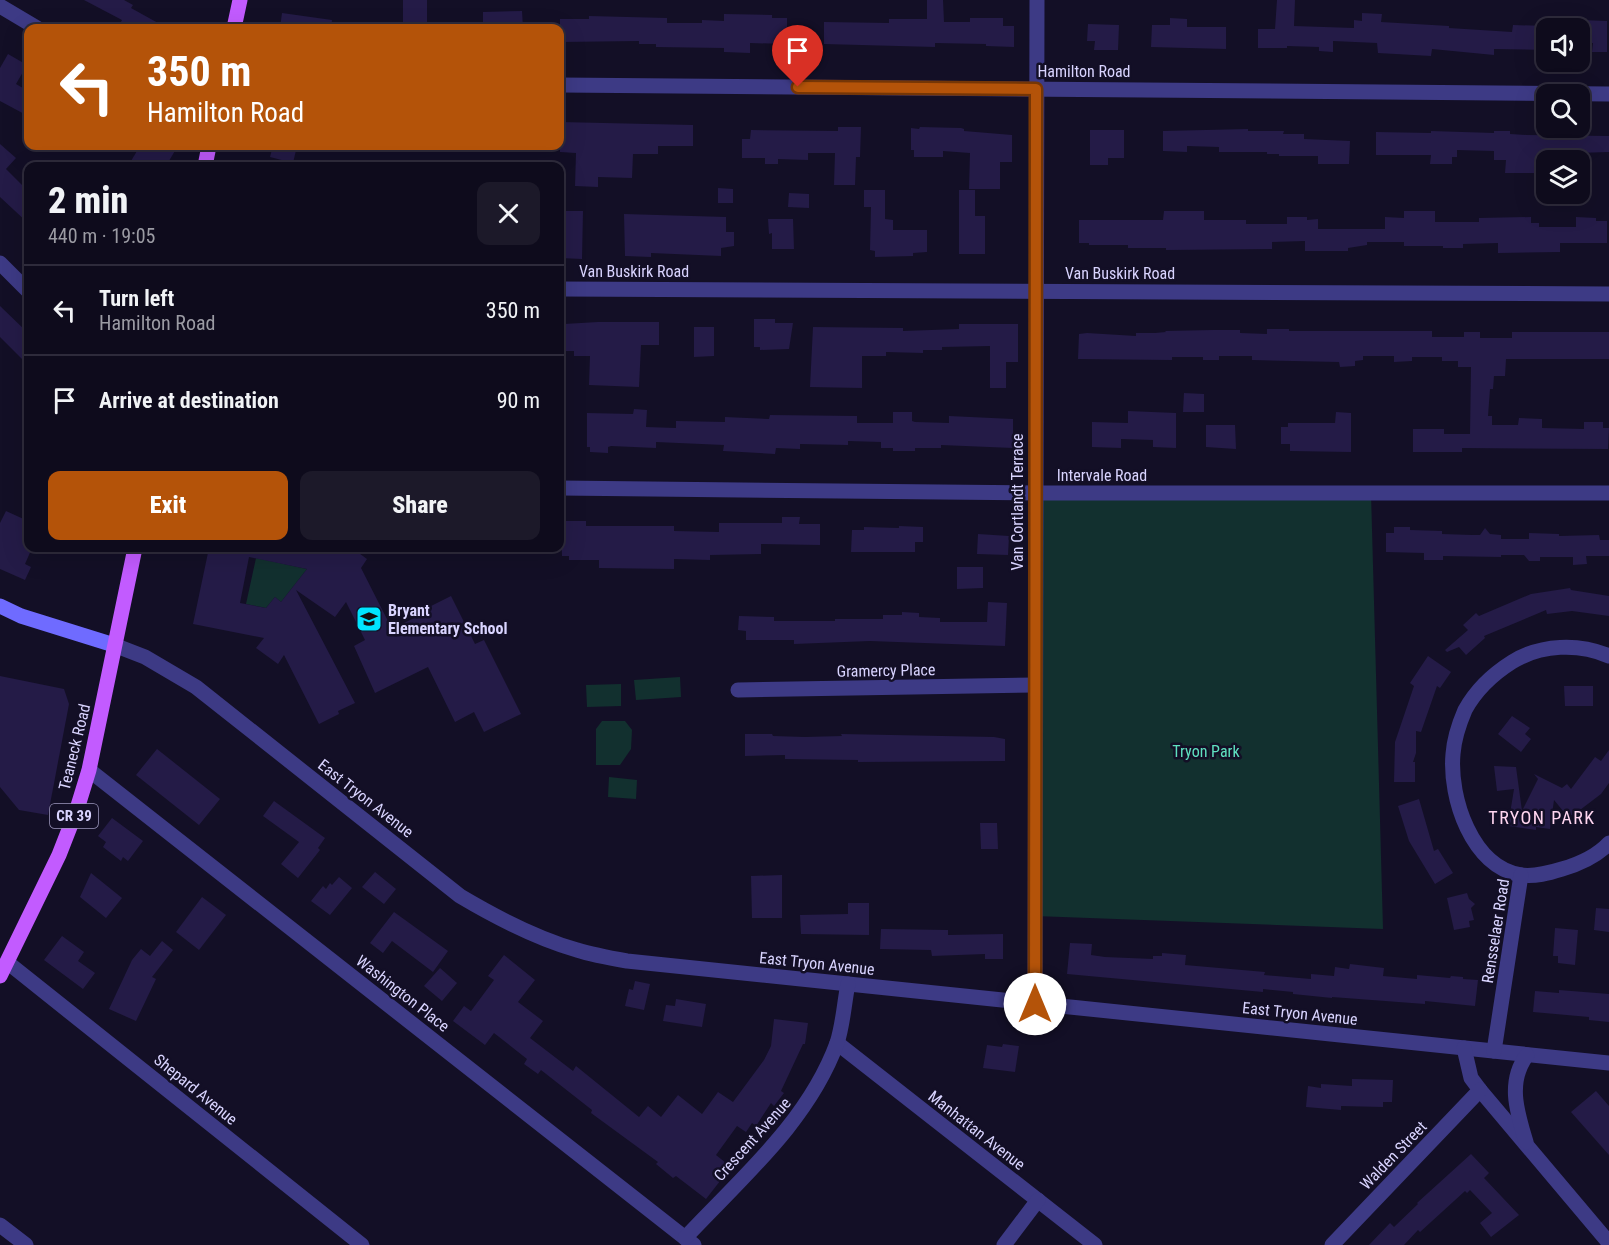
<!DOCTYPE html>
<meta charset="utf-8">
<style>
body{margin:0;font-family:"Roboto Condensed",sans-serif;background:#1c1929;color:#f1f3f6;height:100vh;display:flex;flex-direction:column;font-size:22px;white-space:nowrap}
*{box-sizing:border-box;margin:0}
p{font-size:20px;color:#9b9ba3}
.icon{flex:none;width:33px;height:33px;fill:none;stroke:currentColor;stroke-width:2;stroke-linecap:round;stroke-linejoin:round}
.map{position:relative;flex:1;overflow:hidden}
.sheet{position:absolute;left:24px;top:162px;width:540px;height:390px;display:flex;flex-direction:column;background:#0e0b1c;border-radius:12px;box-shadow:0 6px 24px #0002,0 0 0 2px #2e2b3b}
.sheet>*{flex:none}
.guide{position:absolute;left:24px;top:24px;width:540px;height:126px;border-radius:12px;box-shadow:0 6px 24px #0002,0 0 0 2px #2e2b3b;background:#b45309;color:#fff;overflow:hidden}
.fabs{position:absolute;left:1536px;top:18px;display:grid;gap:12px}
.fabs a{display:grid;place-items:center;width:54px;height:54px;border-radius:12px;background:#0e0b1c;box-shadow:0 6px 24px #0002,0 0 0 2px #2e2b3b;font-size:30px}
.pin{position:absolute;display:grid;place-items:center;width:51px;height:51px;color:#fff;margin:-62px -26px;border-radius:50% 50% 50% 0;rotate:-45deg;box-shadow:0 0 6px #0007}
.pin .icon{rotate:45deg}
.me{position:absolute;width:66px;margin:-33px;rotate:0deg;stroke-linejoin:round;filter:drop-shadow(0 0 4px #0008)}
.turn{display:flex;align-items:center;gap:21px;height:126px;padding:0 24px;font-size:27px}
.turn .icon{width:78px;height:78px;stroke-width:2.5}
.turn b{display:block;font-size:42px;line-height:51px}
.round{display:grid;place-items:center;flex:none;width:63px;height:63px;border-radius:12px;background:#1c1929}
.headline{display:flex;align-items:center;justify-content:space-between;height:102px;padding:0 24px}
h1{font-size:36px;font-weight:800;line-height:45px}
.button{display:flex;gap:12px;margin-top:auto;padding:12px 24px}
.button a{flex:1;height:69px;border-radius:12px;background:#b45309;color:#fff;font-size:24px;font-weight:800;line-height:69px;text-align:center}
.button a+a{background:#1c1929;color:#f1f3f6}
ul{padding:0;list-style:none}
li{display:flex;align-items:center;gap:18px;height:90px;padding:0 24px;border-top:2px solid #2e2b3b}
li div{flex:1}
li b{display:block;font-size:22px}
li em{font-style:normal}
.map>svg:first-child{display:block}
</style>
<div class="map">
<svg width="1609" height="1245" viewBox="0 0 1609 1245">
<rect width="100%" height="100%" fill="#130f26"/>
<g fill="#12302f">
<path d="M1035,493h336l12,436 -348,-13z"/>
<path d="M256,558l51,11 -26,33 -6,-5 -9,11 -20,-4z"/>
<path d="M680,677l1,20 -45,3 -2,-20z"/>
<path d="M621,684v22l-34,1 -1,-22z"/>
<path d="M602,721h23l7,9 -1,19 -11,16h-24v-36z"/>
<path d="M609,777l28,3 -1,19 -28,-2z"/>
</g>
<g fill="#241b47" fill-rule="evenodd">
<path d="M84,0h40l9,5 -2,3 36,20h-49l4,-8z"/>
<rect x="403" y="0" width="24" height="28"/>
<path d="M927,0h16l1,22h26v-4h33v8h11v21l-28,-1v-2l-51,-1v4l-111,-3v-22l65,1v-4h38z"/>
<path d="M1277,0h18l-1,26 60,2v-8l8,1v-8l20,1 -1,8 68,4v2l63,4 1,-7 33,1v24l-52,-1v6l-62,-6 -1,7 -53,-3 -1,-10 -44,-2v11l-14,-1v-4l-32,-1v2h-29v-19h17z"/>
<path d="M522,11l1,17h-40v-16z"/>
<path d="M282,13l50,7 -1,8h-51z"/>
<path d="M724,14l48,1v3h15v26l-37,-1v10l-26,-1v-4l-68,-1v-3h-17v-3l-79,1v-23h29v-3l78,2v5h35v-3l22,1z"/>
<path d="M1170,18l17,1v8h39v22l-75,-2 1,-22h18z"/>
<path d="M1580,20l27,1v31h-15l1,-9h-13z"/>
<path d="M1088,24l31,1 -1,25h-24l1,-9h-8z"/>
<path d="M8,54l19,11 -11,19 12,7v25l-28,-15v-33z"/>
<path d="M560,122l133,3v21h-35v8h-25l-1,24 -34,-1v10l-23,-1 1,-33 -16,-1z"/>
<path d="M838,127h23l-1,30h-4l-1,28h-21l1,-32h-27v7l-30,-1v5h-13v-6h-23v-19h8l1,-9 87,1z"/>
<path d="M920,127l41,1 3,1v2l48,4v27h-12v27h-31l1,-36 -27,-2v6h-29v-7h-3v-22l8,1z"/>
<path d="M1248,129v2h36l-1,3h21v5l46,2 -1,23h-31v-8h-39v-2h-12v-2h-48v-5l-32,-1v6l-24,-1v-20z"/>
<path d="M1090,130h34v28h-16v7h-18z"/>
<path d="M1431,131l63,2v-2h16v3l17,1 82,1v16l-32,1v4h-40v16h-32l1,-13h-12v-9l-37,-1v7h-5v7h-22l1,-9h-55v-23l55,1z"/>
<path d="M0,144l16,14 -10,11 22,22v32l-28,-26z"/>
<path d="M140,146h28l8,3 -10,17h-38z"/>
<path d="M273,146h24l-4,17 -23,-6z"/>
<path d="M718,188l15,1v14h-15z"/>
<path d="M864,190h21v29l8,1v10h34v22l-14,1v3l-38,1v-6l-5,-1 1,-43h-7z"/>
<path d="M959,190h16v26h10v38h-26z"/>
<path d="M789,193l20,1v14l-21,-1z"/>
<path d="M566,211h17l-1,48 -22,-1v-36h5z"/>
<path d="M1164,211h40v9h42v4h41v-7h20v3l11,-1v10h67v-12l19,1v-7h31v11h44v-4l52,-1v6h8v4h37v-10l20,1v3h11v22h-47v9l-62,1v-10l-35,1v4h-20v-2h-39v-4h-37v3l-19,3v3h-43v-10l-33,1v7l-106,1v-2h-38v-3h-39v-2h-10v-23h84z"/>
<path d="M624,214l102,3v15h8v14l-13,2v8l-70,-3v4l-26,-1z"/>
<path d="M768,219h25l1,30h-22v-16l-3,1z"/>
<path d="M0,306l28,27v32l-28,-28z"/>
<path d="M754,319h21v4h18l-4,26 -29,1v-3h-6z"/>
<path d="M598,322h61v23h-18l-2,42 -50,-2 1,-29h-16v-5h-9l-1,-27z"/>
<path d="M959,324h59v38h-12v26h-16v-42l-48,1v3h-19v3l-37,-1v4h-24v32l-52,-1 3,-60 90,1v3l56,-2z"/>
<path d="M694,327h20v29l-20,1z"/>
<path d="M1267,329h22v2h143v6h32v-5h16v6h32v-6h97v27h-103l-1,17h-11l-1,13h-3l-2,27h4v9h26l1,-7 23,1v9l42,1v-7h19v6h6l-1,21 -146,-1v4h-49v-23h31v5h26l1,-67h-13v-6h-16v-4h-30v4l-18,1v-6h-31v4l-8,1v5l-15,1 -1,-5 -87,-2v-4h-33v4h-16v-3h-31v3l-94,-1 1,-25 8,-1 49,3v-3h19l11,-1 -1,-1 48,-1h27v3l27,1z"/>
<path d="M1184,393l20,1v18h-21z"/>
<path d="M634,409l13,1 -1,17 30,1v-7l49,1v-5l44,2 1,-4 87,1v7h36v-11h19v9l3,1 34,1v-7l64,3v29l-72,-3v3h-26v3h-22v-3h-12v-6l-33,-1v4l-48,-1v5l-24,-1 -1,6 -52,-3 1,-6 -68,-3v6l-45,-2 -3,1v6l-18,-1v-5h-3v-34l46,1z"/>
<path d="M1128,411l48,2v35l-23,-1v-7l-32,-1v9l-29,-1v-25l36,1z"/>
<path d="M1336,412l15,1v39l-61,-1v-7h-9v-17h7v-4h47z"/>
<path d="M1206,425h29l1,24 -30,-2z"/>
<path d="M6,511l22,10v27h4l-7,16 6,3 -6,13 -25,-11v-46z"/>
<path d="M782,517h18l-1,7h21v21l-59,-1v10l-51,1v5l-36,-1v10l-75,-1v-8h-30v-4h-7l-1,-35h25v5h88v5l45,1v-9h63z"/>
<path d="M899,526l24,1v15h-8v10h-64l1,-22h12v-3l35,1z"/>
<path d="M1394,527h16v3l32,1v3l30,1h8l5,-7 5,6 11,1v4h28v-6l30,1v2l40,-1 1,5h9v16h-23l1,8 -14,1v-8h-33v4h-11l-5,-6h-23v2l-58,-1v4h-19v-7l-38,-1v-19h8z"/>
<path d="M978,534l31,2 -1,19 -31,-1z"/>
<path d="M209,548h143l15,11 -6,9 31,61 40,-20 -1,-3 20,-10 24,48 9,-4 37,74 -37,18 -10,-20 -19,10 -27,-55 -53,26 -21,-47 11,-6 -19,-38 -11,15 -39,-27 59,113 -17,8 1,3 -20,10 -35,-69 -6,9 -22,-16 8,-10 -71,-14zM249,557l58,12 -26,33 -6,-5 -9,11 -26,-5z"/>
<path d="M957,567h26v21l-26,1z"/>
<path d="M1570,588l1,2 38,6v20l-37,-5 -25,3 -1,-4 -62,26 1,2 -19,17 -7,-8 -12,5 -2,-2 23,-20 -5,-5 13,-12 3,3 52,-22z"/>
<path d="M988,602l19,1 -2,43 -135,-5 -76,3v-4h-48v-9l-8,-1 1,-14 35,1v4h61v-2h48v-4h19v-3l17,1v4l21,1v4h47z"/>
<path d="M1428,656l23,16 -11,16 -3,-2 -16,46 -5,-1v22l-3,9h2v20h-21l1,-40 19,-56 -4,-3z"/>
<path d="M0,676l64,13 5,15 -21,111 -29,-5 -19,-23z"/>
<path d="M1564,686h29v20h-28z"/>
<path d="M1512,716l18,12 -5,6 6,5 -10,13 -23,-18z"/>
<path d="M745,734h27l1,2 32,1 37,-1 -1,-2 153,3 11,2v22l-147,1v-2l-73,-1v-4l-40,1z"/>
<path d="M157,749l63,50 -21,26 -63,-50z"/>
<path d="M1609,750v33l-8,11 -25,19 -8,4 -14,-17 -4,29 -14,-2v3l-28,-4 6,-37 -17,2 -3,-25 22,1 6,44 16,-32 -4,-5 28,14 5,-4 4,5 24,-32 6,4z"/>
<path d="M1419,799l15,52 4,-2 15,24 -18,11 -26,-43 -11,-35z"/>
<path d="M274,801l51,37 -7,10 2,2 -22,28 -17,-14 18,-22 -36,-26z"/>
<path d="M112,818l31,23 -15,20 -5,-4 -2,4 -18,-14 3,-5 -8,-6z"/>
<path d="M980,823h17l1,26h-17z"/>
<path d="M375,872l21,17 -12,15 -22,-17z"/>
<path d="M91,873l31,25 -16,20 -26,-21z"/>
<path d="M782,875v43h-30l-1,-42z"/>
<path d="M339,877l13,11 -22,27 -19,-14 12,-15 3,3 4,-6 2,2z"/>
<path d="M1467,893l2,6 6,5 -4,4 3,12 -5,1 1,6 -16,3 -7,-32z"/>
<path d="M202,897l24,18 -27,35 -23,-18z"/>
<path d="M848,903h21v32l-68,-1 -1,-19 48,-1z"/>
<path d="M1596,908l13,1v23l-15,-2z"/>
<path d="M394,912l54,39 -15,21 -41,-31 -9,12 -13,-10z"/>
<path d="M1555,928l23,2 -3,35 -17,-2v-7h-5z"/>
<path d="M881,929l67,1v5l55,-1v25h-18v-5l-53,2 -1,-6 -51,-1z"/>
<path d="M62,936l22,16 -6,9 17,12 -12,16 -39,-29z"/>
<path d="M162,941l11,9 -21,27 4,2 -20,42 -27,-12 23,-49 9,-11 9,7z"/>
<path d="M1070,943l22,1 -1,11 14,2 48,2v-3h9v-3l24,2 -1,10 80,7 -1,3 47,4v-5l23,2 1,-9 14,2 1,-5 34,4 -1,8 34,3v-4l33,3 1,-2 12,1v2l15,1 -3,26 -50,-5v3l-93,-7v1l-39,-4v-2l-30,-3v3l-196,-18z"/>
<path d="M504,955l31,25 -17,22 25,19 -13,17 43,33 3,-5 63,51 9,-11 13,11 17,-22 24,19 16,-22 15,10 31,-42 7,-14 3,-27 34,4 -3,21h-2l-22,47 3,2 -10,13 -3,-3 -15,23 -4,-3 -6,9 -9,-6 -21,29 15,12 -25,32 -30,-23 -3,2 -17,-14 2,-2 -67,-49 1,-3 -51,-40 -3,4 -14,-10 3,-5 -33,-26 -9,12 -32,-24 11,-15 7,5 23,-31 -6,-4z"/>
<path d="M440,968l17,15 -15,18 -18,-15z"/>
<path d="M635,981l15,3 -6,26 -19,-4 4,-17 4,1z"/>
<path d="M1559,990l50,4v28l-20,-2v-3l-56,-5 2,-21 24,2z"/>
<path d="M676,999l30,5 -4,23 -39,-6 3,-16 9,1z"/>
<path d="M1003,1044l16,2 -4,26 -32,-4 4,-23 15,2z"/>
<path d="M1352,1079l41,1 -1,22h-9v5l-42,-1v4l-35,-3 2,-21 13,2v-4l31,2z"/>
<path d="M1596,1091l13,15v49l-38,-43z"/>
<path d="M1471,1154l18,19 -5,5 35,37 -28,22 -11,-14 12,-10 -22,-23 -3,3 -2,-2 -45,41 -2,-2 -14,15h-35l21,-22 4,4 24,-23 -1,-1z"/>
</g>
<g fill="none" stroke-linecap="round" stroke-linejoin="round">
<g stroke="#3d3a85" stroke-width="15">
<path d="M0,6l37,22"/>
<path d="M560,85l1049,9"/>
<path d="M0,263l28,28"/>
<path d="M560,289l1049,5"/>
<path d="M560,488l475,5h574"/>
<path d="M114,645l31,12 51,30 264,209c37,22 75,42 117,54 16,5 33,8 50,11l982,102"/>
<path d="M1609,656c-30,-13 -68,-12 -97,6 -19,12 -36,28 -47,48 -6,14 -11,30 -12,44 -4,44 19,113 68,121 14,2 28,-2 41,-6 17,-5 34,-12 47,-26"/>
<path d="M738,690l297,-5"/>
<path d="M89,770l605,475"/>
<path d="M7,962l355,283"/>
<path d="M1035,1004l2,-1004"/>
<path d="M837,1043l258,202"/>
<path d="M1464,1048l7,30 9,12 129,153"/>
<path d="M1494,1051l27,-176"/>
<path d="M1526,1142c-9,-30 -19,-60 1,-87"/>
<path d="M0,1225l26,20"/>
<path d="M685,1238c56,-60 123,-116 152,-195 6,-18 7,-39 11,-59"/>
<path d="M1004,1245l34,-45"/>
<path d="M1332,1245l148,-155"/>
</g>
<path stroke="#6f6bff" stroke-width="15" d="M0,606l21,10 93,29"/>
<g stroke="#c25bff" stroke-width="15">
<path d="M234,28l6,-28"/>
<path d="M205,166l4,-20"/>
<path d="M0,976l59,-121 18,-46 12,-39 46,-222"/>
</g>
</g>
<g fill="none" stroke-linecap="round" stroke-linejoin="round">
<g stroke="#753606" stroke-width="15">
<path id="route" d="M798,87l238,2 -1,915"/>
</g>
<use href="#route" stroke="#b45309" stroke-width="10"/>
</g>
<defs>
<g id="school-square" transform="scale(1.35)"><rect x="-9" y="-9" width="18" height="18" rx="4" fill="#00e5ff" stroke="#130f26"/><path d="M0-5L7-2L0 1L-7-2ZM-4 1L0 2.5L4 1V4Q0 6-4 4Z" fill="#111"/></g>
</defs>
<g fill-rule="evenodd">
<use href="#school-square" x="369" y="619"/>
</g>
<g text-anchor="middle" stroke-width="5" stroke-linejoin="round" paint-order="stroke">
<rect fill="#130f26" stroke="#9e99be" stroke-width="1.5" x="50" y="804" width="48" height="24" rx="4.5"/>
<g font-size="15" font-weight="bold" fill="#d9d4ff">
<text x="74" y="821">CR 39</text>
</g>
<g font-size="16" fill="#d9d4ff" stroke="#130f26">
<text x="1084" y="77">Hamilton Road</text>
<text x="634" y="277">Van Buskirk Road</text>
<text x="1120" y="279">Van Buskirk Road</text>
<text x="1102" y="481">Intervale Road</text>
<text transform="translate(1017 502) rotate(-90)" y="6">Van Cortlandt Terrace</text>
<text transform="translate(886 670) rotate(-1)" y="6">Gramercy Place</text>
<text transform="translate(74 747) rotate(-76)" y="6">Teaneck Road</text>
<text transform="translate(366 798) rotate(38)" y="6">East Tryon Avenue</text>
<text transform="translate(1495 931) rotate(-81)" y="6">Rensselaer Road</text>
<text transform="translate(817 963) rotate(6)" y="6">East Tryon Avenue</text>
<text transform="translate(403 993) rotate(38)" y="6">Washington Place</text>
<text transform="translate(1300 1013) rotate(6)" y="6">East Tryon Avenue</text>
<text transform="translate(196 1089) rotate(39)" y="6">Shepard Avenue</text>
<text transform="translate(977 1130) rotate(38)" y="6">Manhattan Avenue</text>
<text transform="translate(752 1139) rotate(-48)" y="6">Crescent Avenue</text>
<text transform="translate(1393 1155) rotate(-46)" y="6">Walden Street</text>
</g>
<g font-size="16" font-weight="bold" fill="#d9d4ff" stroke="#130f26" text-anchor="start">
<text x="388" y="616">Bryant<tspan x="388" dy="18">Elementary School</tspan></text>
</g>
<g font-size="16" fill="#5fe0c0" stroke="#130f26">
<text x="1206" y="757">Tryon Park</text>
</g>
<g font-size="18" letter-spacing="1.5" fill="#ffd6f0" stroke="#130f26">
<text x="1542" y="824">TRYON PARK</text>
</g>
</g>
</svg>
<div class="fabs">
<a><svg class="icon" aria-label="sound" viewBox="0 0 24 24"><path d="M4 9h4l5-4v14l-5-4H4zM17 9q2 3 0 6"/></svg></a>
<a><svg class="icon" aria-label="search" viewBox="0 0 24 24"><circle cx="10" cy="10" r="6"/><path d="M15 15l6 6"/></svg></a>
<a><svg class="icon" aria-label="layers" viewBox="0 0 24 24"><path d="M12 4l9 5-9 5-9-5zM3 14l9 5 9-5"/></svg></a>
</div>
<div class="pin" style="left:798px;top:87px;background:#d93025"><svg class="icon" aria-label="arrive" viewBox="0 0 24 24"><path d="M6 21V4h12l-3 4 3 4H6"/></svg></div>
<svg class="me" style="left:1035px;top:1004px" viewBox="-20 -20 40 40"><circle r="19" fill="#fff"/><path d="M0-13L10 11 0 6-10 11z" fill="#b45309"/></svg>
<div class="guide">
<div class="turn"><svg class="icon" aria-label="left" viewBox="0 0 24 24"><path d="M17 20v-9H6M10 6l-5 5 5 5"/></svg><div><b>350 m</b>Hamilton Road</div></div>
</div>
<section class="sheet">
<div class="headline"><div><h1>2 min</h1><p>440 m · 19:05</p></div><a class="round"><svg class="icon" aria-label="close" viewBox="0 0 24 24"><path d="M6 6l12 12M18 6L6 18"/></svg></a></div>
<ul>
<li><svg class="icon" aria-label="left" viewBox="0 0 24 24"><path d="M17 20v-9H6M10 6l-5 5 5 5"/></svg><div><b>Turn left</b><p>Hamilton Road</p></div><em>350 m</em></li>
<li><svg class="icon" aria-label="arrive" viewBox="0 0 24 24"><path d="M6 21V4h12l-3 4 3 4H6"/></svg><div><b>Arrive at destination</b></div><em>90 m</em></li>
</ul>
<div class="button"><a>Exit</a><a>Share</a></div>
</section>
</div>
